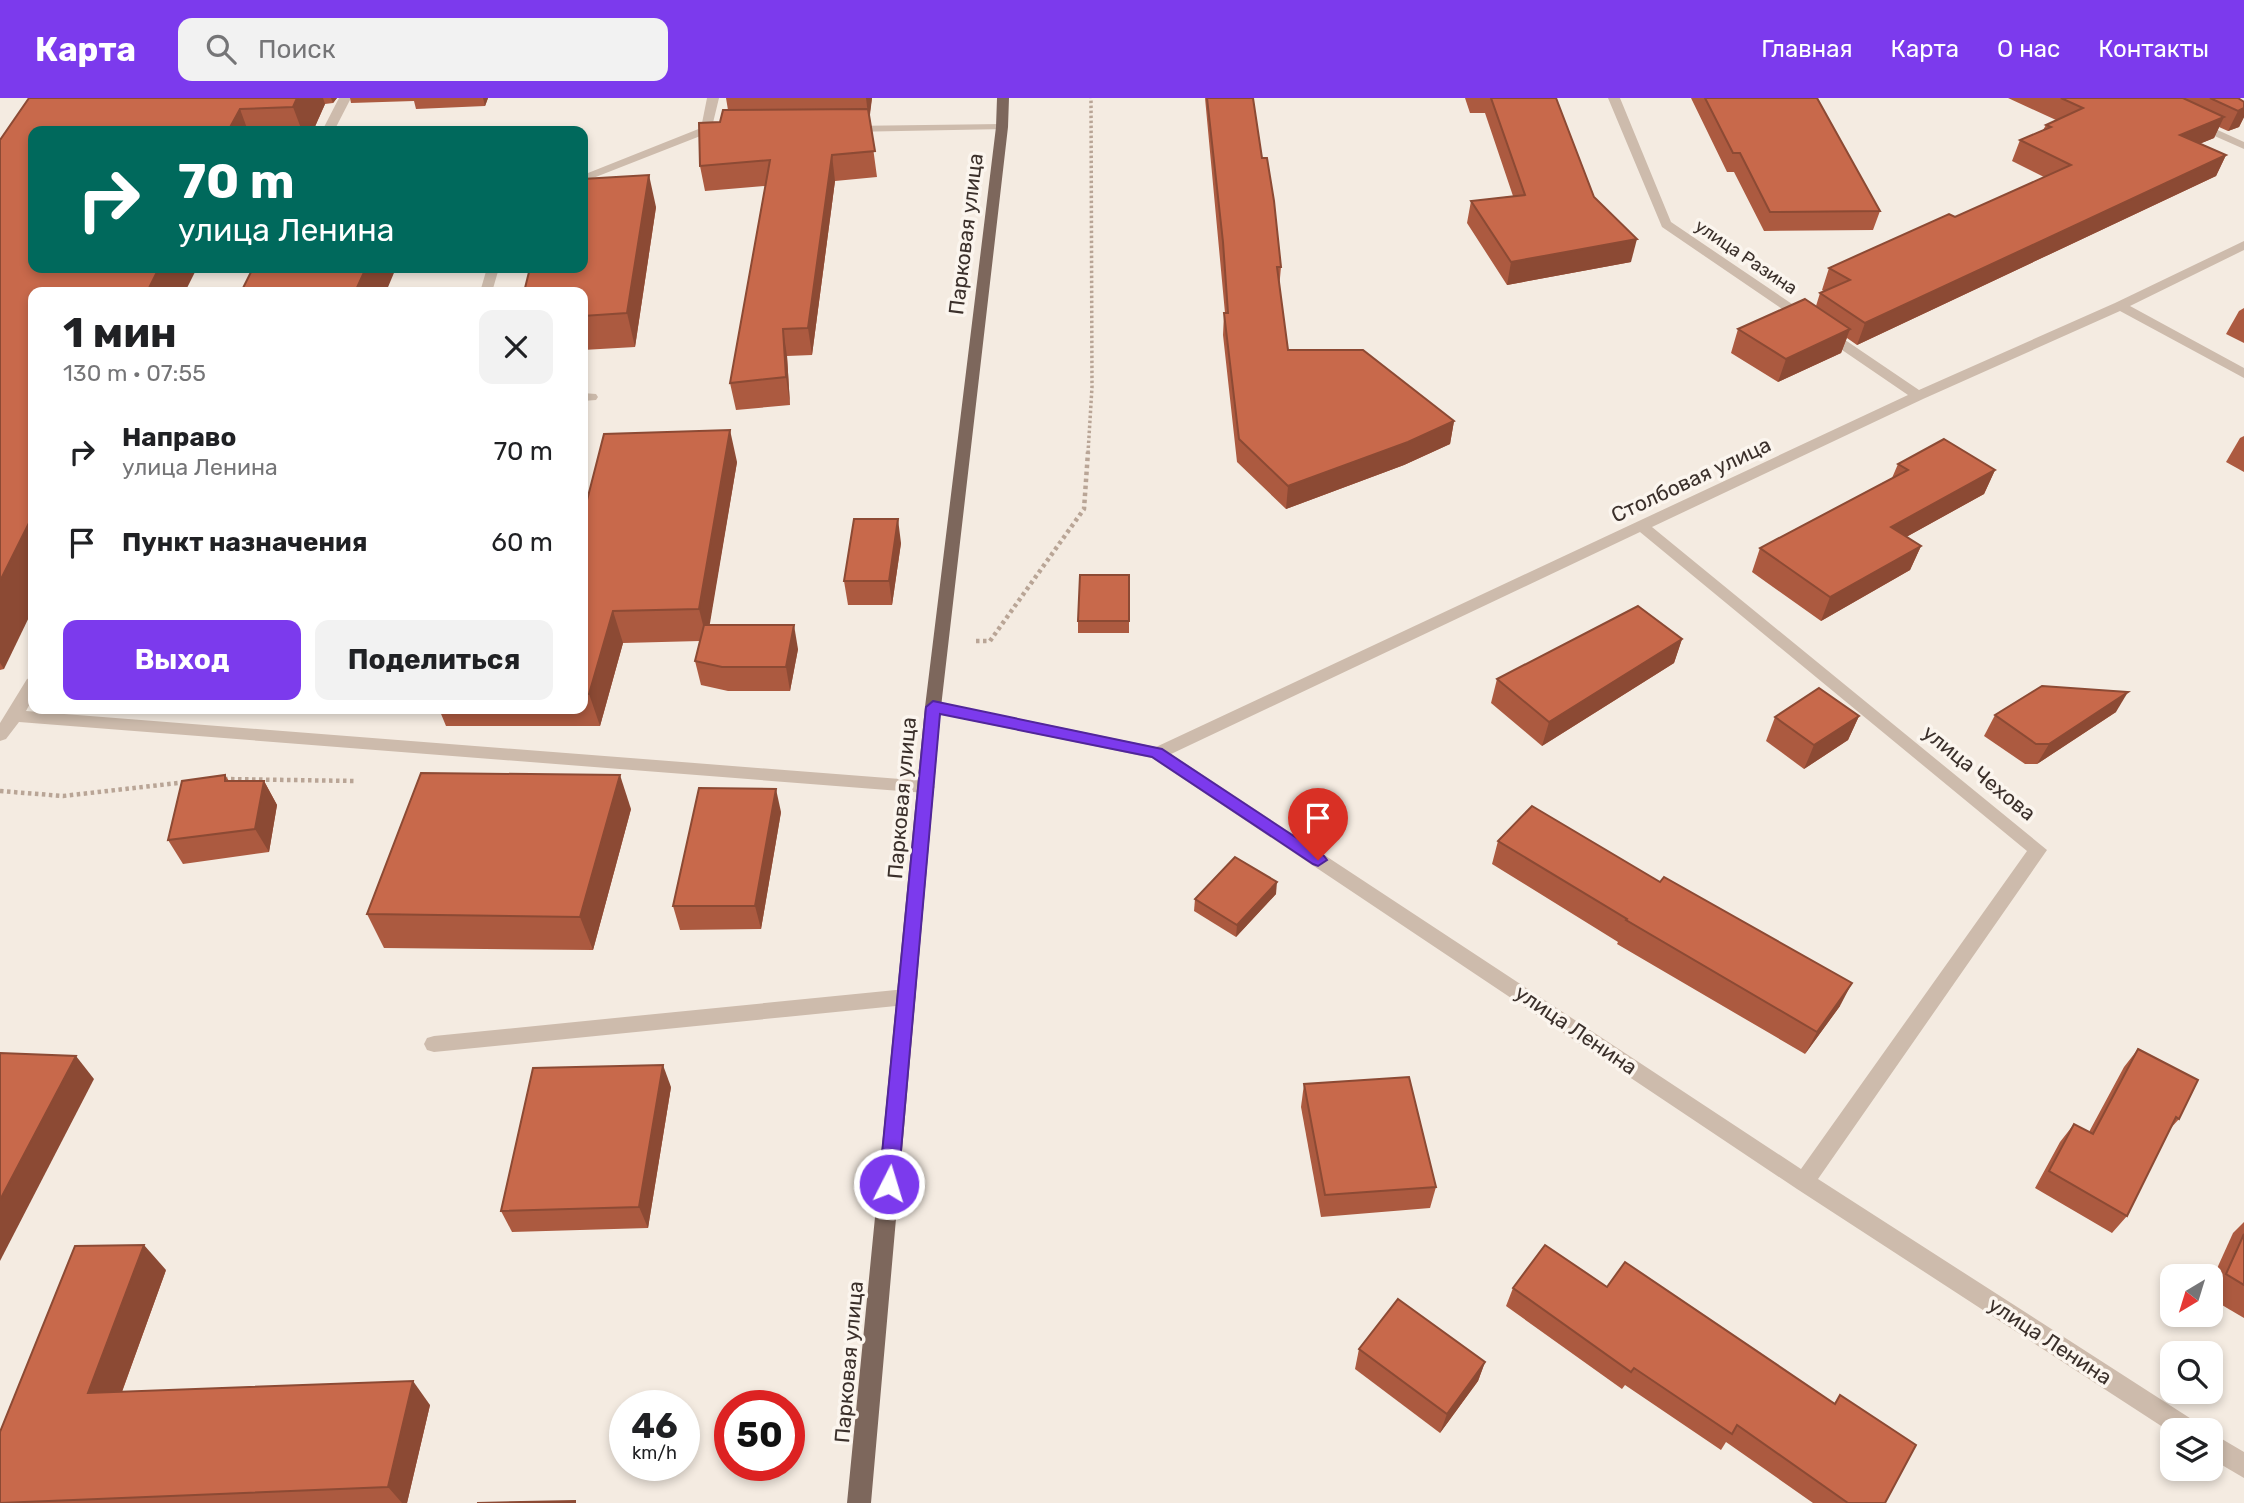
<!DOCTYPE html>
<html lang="ru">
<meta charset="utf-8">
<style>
body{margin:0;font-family:Rubik,sans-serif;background:#f2f2f2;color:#202124;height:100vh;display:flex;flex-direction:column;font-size:26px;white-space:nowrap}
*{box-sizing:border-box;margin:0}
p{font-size:23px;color:#757577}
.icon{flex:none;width:38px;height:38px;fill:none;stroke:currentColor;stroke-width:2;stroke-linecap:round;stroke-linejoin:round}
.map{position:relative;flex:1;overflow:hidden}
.details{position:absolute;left:28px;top:189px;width:560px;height:427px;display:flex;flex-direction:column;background:#fff;border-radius:14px;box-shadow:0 4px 10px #0003}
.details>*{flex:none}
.guide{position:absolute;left:28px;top:28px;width:560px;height:147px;border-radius:14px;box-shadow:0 4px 10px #0003;background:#00695c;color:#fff;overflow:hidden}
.needle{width:46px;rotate:218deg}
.buttons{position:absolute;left:2160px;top:1166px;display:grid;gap:14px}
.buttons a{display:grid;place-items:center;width:63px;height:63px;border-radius:14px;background:#fff;box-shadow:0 4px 10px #0003;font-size:35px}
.speed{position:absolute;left:609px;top:1292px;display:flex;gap:14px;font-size:35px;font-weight:700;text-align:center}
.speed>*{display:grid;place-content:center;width:91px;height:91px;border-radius:50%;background:#fff;box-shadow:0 4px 10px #0003;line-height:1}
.speed small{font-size:18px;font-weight:400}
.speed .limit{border:10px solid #d22;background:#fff;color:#111}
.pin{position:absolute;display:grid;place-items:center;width:60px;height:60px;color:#fff;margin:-72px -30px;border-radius:50% 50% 50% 0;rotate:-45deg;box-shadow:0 0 7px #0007}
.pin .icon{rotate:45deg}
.me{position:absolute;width:77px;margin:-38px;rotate:5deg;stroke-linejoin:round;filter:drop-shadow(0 0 5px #0008)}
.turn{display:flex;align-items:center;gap:24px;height:147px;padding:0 35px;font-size:32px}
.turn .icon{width:91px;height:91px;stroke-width:2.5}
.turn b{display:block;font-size:49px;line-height:60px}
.round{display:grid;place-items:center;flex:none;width:74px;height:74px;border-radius:14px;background:#f2f2f2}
.summary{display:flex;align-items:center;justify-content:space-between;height:119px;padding:0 35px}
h1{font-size:42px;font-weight:700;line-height:52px}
.primary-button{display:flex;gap:14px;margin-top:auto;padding:14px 35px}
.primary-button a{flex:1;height:80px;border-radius:14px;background:#7c3aed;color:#fff;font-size:28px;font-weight:700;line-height:80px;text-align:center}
.primary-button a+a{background:#f2f2f2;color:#202124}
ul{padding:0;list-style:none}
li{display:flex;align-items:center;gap:21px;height:91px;padding:0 35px}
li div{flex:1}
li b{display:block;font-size:26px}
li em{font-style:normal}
header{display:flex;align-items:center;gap:42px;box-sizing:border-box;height:98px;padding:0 35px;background:#7c3aed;color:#fff}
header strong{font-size:33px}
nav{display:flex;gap:38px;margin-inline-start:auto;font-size:24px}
.search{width:490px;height:63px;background:#f2f2f2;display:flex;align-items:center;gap:18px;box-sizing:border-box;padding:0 24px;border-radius:14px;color:#757577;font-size:26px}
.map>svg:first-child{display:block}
</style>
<header>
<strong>Карта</strong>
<div class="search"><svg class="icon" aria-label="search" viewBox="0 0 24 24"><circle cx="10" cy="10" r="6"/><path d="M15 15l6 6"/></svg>Поиск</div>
<nav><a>Главная</a><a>Карта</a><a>О нас</a><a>Контакты</a></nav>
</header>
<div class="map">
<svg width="2244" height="1405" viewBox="0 0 2244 1405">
<rect width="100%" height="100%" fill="#f4ebe1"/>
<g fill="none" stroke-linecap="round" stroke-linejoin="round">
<path stroke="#b9a596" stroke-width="3.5" stroke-dasharray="2.5 2.5" stroke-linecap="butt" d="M1088,355l4,-66 -1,-289"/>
<g stroke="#b9a596" stroke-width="4.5" stroke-dasharray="3.5 3.5" stroke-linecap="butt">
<path d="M976,543h14l94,-132 4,-57"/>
<path d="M224,681l131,2"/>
<path d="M0,693l63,5 124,-14"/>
</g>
<g fill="#cdbbac" fill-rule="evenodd">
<path d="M339,0h12l-17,33h-12z"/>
<path d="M707,0h12l-7,29 14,1v4l-18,1 -125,49v-7l118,-47z"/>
<path d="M1608,0h12l51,124 248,168 196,-87 129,-62v9l-114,56 114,62v10l-124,-67 -197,88 -271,128 395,323 -229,329 378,243 4,8h-28v3l-375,-244 -645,-431 -219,-45 -8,-6 8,-6 223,46 752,-352 -246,-168zM1640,434l387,319 -226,318 -630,-415z"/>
<path d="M2192,24h8l44,20v7l-52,-23z"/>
<path d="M1002,26l4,1v4l-158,3 -6,-3 6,-3z"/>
<path d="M487,170h12l-7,24h-12z"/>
<path d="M583,295l13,1 2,3 -2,3 -13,1z"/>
<path d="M33,579v21l-7,13 900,70 6,1 3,5 -3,5 -6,1 -907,-71 -13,17 -6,2v-18l27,-44z"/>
<path d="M906,891l7,2 3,6 -3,6 -7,2 -472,47 -7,-2 -3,-6 3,-6 7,-2z"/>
<path d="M2210,1334l34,20v26l-34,-20z"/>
</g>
<path fill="#7d675c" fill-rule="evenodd" d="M997,0h12l-1,29 -67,580 -70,796h-24l78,-796 71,-580z"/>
</g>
<g fill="#ac5a40">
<path d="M29,0h308l-4,5 -8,1 -12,27h-280l-29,538 -4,1v-530z"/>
<path d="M350,0h138l-3,8 -69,3 -2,-8 -63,2z"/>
<path d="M726,0h146l-3,20 8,59 -42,4 -23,174 -25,1 3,49 -54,5 -6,-27 35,-197 -60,5 -5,-25 20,-44 8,-12z"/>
<path d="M1205,0h48l9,60 19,109 -2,22 9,61 166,71 -4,23 -46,21 -118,44 -49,-47 -14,-127 1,-22h1z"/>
<path d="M1465,0h91l38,99 37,65 -124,23 -40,-62 4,-22 42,-5 -28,-83h-15z"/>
<path d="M1691,0h126l63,113 -7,19 -109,1 -30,-59h-7z"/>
<path d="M2008,0h230l6,4v15l-5,10 -11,4 -9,-4 -5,11 -15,6 27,11 -10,21 -359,169 -10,-7 -6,15 -63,29 -47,-29 7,-24 78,-23 4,-13 4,-2 -2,-1 7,-22 126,-51 89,-40 -32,-16 8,-21 23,-10 3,-5 10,-5z"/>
<path d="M656,109l-21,140 -52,3v-58z"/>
<path d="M2244,210v35l-18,-9 13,-23z"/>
<path d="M2244,338v36l-18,-10 14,-24z"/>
<path d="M737,364l-28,163 89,24 -8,42h-62l-27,-6 -6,-24 5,-20 -77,2 -23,83h-154l-7,-17h144v-193z"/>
<path d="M1898,366l97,6 -11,24 -78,43 15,9 -11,24 -89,51 -69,-49 8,-24 132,-70z"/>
<path d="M901,445l-9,62h-44l-4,-24z"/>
<path d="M1129,477v58h-51v-12z"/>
<path d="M1682,541l-8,24 -132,83 -51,-43 6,-24z"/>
<path d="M2116,614l-79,52h-12l-41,-28 11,-21z"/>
<path d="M1859,618l-11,24 -44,29 -38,-28 9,-24z"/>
<path d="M225,677l4,6h35l13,24 -8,47 -86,12 -15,-24z"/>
<path d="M631,711l-38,141 -209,-2 -17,-34z"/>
<path d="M781,714l-20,117 -81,1 -7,-24z"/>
<path d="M1498,743l342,165 -35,48 -188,-110 1,-2 -126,-78z"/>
<path d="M1276,796l-40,43 -42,-26 1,-12z"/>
<path d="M2138,951l41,70 -9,10 -43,87 -15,17 -77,-45 25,-46 14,-18 15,8 35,-65z"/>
<path d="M1304,986l132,103 -6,21 -109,9 -20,-110z"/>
<path d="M671,989l-23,141 -136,4 -11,-21z"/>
<path d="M2244,1124v96l-34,-20v-14l23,-51z"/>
<path d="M166,1172l-44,122 308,13 -23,98h-407z"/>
<path d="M1607,1189l227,117 6,-9 45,108h-72l-87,-61 -5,8 -96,-65 -3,4 -116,-83 7,-18z"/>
<path d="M1359,1251l126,13 -7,19 -38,52 -85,-64z"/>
</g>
<g fill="#8c4a34">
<path d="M297,0h26l2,6 -12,27h-11l-9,-24z"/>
<path d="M331,0h6l-4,5z"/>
<path d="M483,0h5l-3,8z"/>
<path d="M866,0h6l-3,25z"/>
<path d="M2244,10v9l-5,10 -11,4 10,-20z"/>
<path d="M240,11l8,22h-20z"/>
<path d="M2224,19l-10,21 -44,18 10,-21z"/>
<path d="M832,57l3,26 -23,174 -4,-27z"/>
<path d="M2226,57l-10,21 -359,169 8,-22z"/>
<path d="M649,77l7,32 -21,140 -8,-34z"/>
<path d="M1637,141l-6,23 -124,23 4,-23z"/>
<path d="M159,170h38l-12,24h-38z"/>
<path d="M366,170h30l-10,24h-31z"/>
<path d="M783,231l4,27 3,49 -4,-28z"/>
<path d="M1850,231l-9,24 -63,29 8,-23z"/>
<path d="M1454,323l-4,23 -46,21 -118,44 2,-23z"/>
<path d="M730,332l7,32 -30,179 -8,-32z"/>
<path d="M1995,372l-11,24 -103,57 10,-24z"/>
<path d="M33,417v94l-29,60 -4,-6v-82z"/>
<path d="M898,421l3,24 -9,62 -3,-24z"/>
<path d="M1921,448l-11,24 -89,51 9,-24z"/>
<path d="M613,513l10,32 -23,83 -11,-32z"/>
<path d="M794,527l4,24 -8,42 -4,-24z"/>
<path d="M1682,541l-8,24 -132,83 7,-24z"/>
<path d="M2128,594l-12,20 -79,52 12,-20z"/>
<path d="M1859,618l-11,24 -44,29 10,-24z"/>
<path d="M620,677l11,34 -38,141 -13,-33z"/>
<path d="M264,683l13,24 -8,47 -14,-23z"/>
<path d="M776,691l5,23 -20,117 -6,-23z"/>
<path d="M1277,784l-1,12 -40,43 1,-12z"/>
<path d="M1852,885l-12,23 -35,48 12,-22z"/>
<path d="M76,958l18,23 -94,182v-61z"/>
<path d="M663,967l8,22 -23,141 -9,-21z"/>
<path d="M144,1147l22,25 -53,146 -25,-23z"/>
<path d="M1485,1264l-7,19 -38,52 7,-19z"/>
<path d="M413,1283l17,24 -23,98h-5l-14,-16z"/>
</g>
<g fill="#c8694b" stroke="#8c4a34" stroke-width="2">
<path d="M29,0h268l-4,9 -53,2 -12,22h-195v137h126l-12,24h-114v223l-33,66v-441z"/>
<path d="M1207,0h46l9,60h5l7,43 7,66h-4l11,83h75l91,71 -46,21 -120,44 -49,-47 -15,-126h4l-5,-71z"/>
<path d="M1491,0h65l38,99 43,42 -126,23 -40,-61 54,-6z"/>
<path d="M1705,0h112l63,113 -110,1 -30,-59h-7z"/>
<path d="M2061,0h122l41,19 -44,18 46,20 -361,168 -45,-30 30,-13 -21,-12 120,-54 6,3 116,-52 -51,-25 31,-13 -5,-2 37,-17z"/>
<path d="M2210,0h28l6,4v6l-6,3z"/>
<path d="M868,11l7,42 -43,4 -24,173 -25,1 3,48 -56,6 40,-223 -70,6 -1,-43 21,-1 3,-12z"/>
<path d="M649,77l-22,138 -44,3v-24h-59l6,-24h53v-89z"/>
<path d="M253,170h113l-11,24h-114z"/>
<path d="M1805,201l45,30 -64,30 -48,-30z"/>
<path d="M730,332l-31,179 -86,2 -24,83h-6v-178l21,-82z"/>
<path d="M1944,341l51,31 -104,57 30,19 -91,51 -70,-49 148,-78 -10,-6z"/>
<path d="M854,421h44l-9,62h-45z"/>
<path d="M1080,477h49v46h-51z"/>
<path d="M1638,508l44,33 -133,83 -52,-43z"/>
<path d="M704,527h90l-8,42h-64l-27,-6z"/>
<path d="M2042,588l86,6 -79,52h-13l-41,-29z"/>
<path d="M1819,590l40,28 -45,29 -39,-28z"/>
<path d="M421,675l199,2 -40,142 -213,-3z"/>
<path d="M225,677v6h39l-9,48 -87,11 14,-59z"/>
<path d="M699,690l77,1 -21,117h-82z"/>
<path d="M1532,708l128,76 4,-5 188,106 -35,49 -191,-112 1,-1 -129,-78z"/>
<path d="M1235,759l42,25 -40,43 -42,-26z"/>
<path d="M2138,951l60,31 -19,39 -3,-2 -49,99 -78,-45 25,-47 19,10z"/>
<path d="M0,955l76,3 -76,144z"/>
<path d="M663,967l-24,142 -138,4 32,-143z"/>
<path d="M1409,979l27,110 -111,8 -21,-111z"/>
<path d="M2244,1136v51l-18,-11z"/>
<path d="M144,1147l-56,148 325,-12 -25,106 -388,16v-71l75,-186z"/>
<path d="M1545,1147l62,42 18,-25 210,142 5,-9 76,50 -31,58h-37l-111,-78 -5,9 -98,-66 -3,4 -118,-84z"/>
<path d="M1398,1201l87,63 -38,52 -88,-65z"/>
<path d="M575,1403v2h-98z"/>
</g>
<path fill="#7c3aed" stroke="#51269a" stroke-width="2" d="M933,603l229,48 162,107 3,4 -9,6 -5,-2 -161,-107 -212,-43 -42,470 -2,6 -7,2 -7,-2 -3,-6 47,-477z"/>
<g text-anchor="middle" stroke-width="7" stroke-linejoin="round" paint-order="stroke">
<g font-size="18" fill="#3b302b" stroke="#fbf5ee">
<text transform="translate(1746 159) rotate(34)" y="6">улица Разина</text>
</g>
<g font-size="21" fill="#3b302b" stroke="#fbf5ee">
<text transform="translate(966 136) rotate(-83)" y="7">Парковая улица</text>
<text transform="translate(1691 382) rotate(-25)" y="7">Столбовая улица</text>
<text transform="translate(1979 675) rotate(39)" y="7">улица Чехова</text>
<text transform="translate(902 700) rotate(-85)" y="7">Парковая улица</text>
<text transform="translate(1576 932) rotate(34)" y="7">улица Ленина</text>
<text transform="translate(2050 1243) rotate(33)" y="7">улица Ленина</text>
<text transform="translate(849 1264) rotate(-85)" y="7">Парковая улица</text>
</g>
</g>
</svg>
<div class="buttons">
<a><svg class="needle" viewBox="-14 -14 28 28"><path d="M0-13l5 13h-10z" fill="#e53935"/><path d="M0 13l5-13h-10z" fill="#757577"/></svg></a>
<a><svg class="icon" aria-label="search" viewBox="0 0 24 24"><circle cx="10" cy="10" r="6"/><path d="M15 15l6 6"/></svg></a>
<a><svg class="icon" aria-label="layers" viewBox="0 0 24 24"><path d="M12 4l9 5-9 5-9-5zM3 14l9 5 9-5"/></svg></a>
</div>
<div class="speed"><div>46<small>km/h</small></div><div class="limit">50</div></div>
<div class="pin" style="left:1318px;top:762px;background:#d93025"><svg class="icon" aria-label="arrive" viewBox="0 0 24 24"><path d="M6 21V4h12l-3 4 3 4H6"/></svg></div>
<svg class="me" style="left:889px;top:1086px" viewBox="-20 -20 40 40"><circle r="17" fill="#7c3aed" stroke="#fff" stroke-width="3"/><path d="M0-11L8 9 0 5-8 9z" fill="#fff"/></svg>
<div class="guide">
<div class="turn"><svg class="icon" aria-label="right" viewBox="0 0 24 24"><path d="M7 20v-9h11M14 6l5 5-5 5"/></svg><div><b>70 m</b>улица Ленина</div></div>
</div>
<section class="details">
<div class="summary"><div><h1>1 мин</h1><p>130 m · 07:55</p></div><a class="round"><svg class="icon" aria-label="close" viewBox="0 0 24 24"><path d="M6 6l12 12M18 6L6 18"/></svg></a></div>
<ul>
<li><svg class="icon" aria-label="right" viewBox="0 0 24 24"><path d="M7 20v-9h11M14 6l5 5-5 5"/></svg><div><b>Направо</b><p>улица Ленина</p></div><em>70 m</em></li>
<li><svg class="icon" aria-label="arrive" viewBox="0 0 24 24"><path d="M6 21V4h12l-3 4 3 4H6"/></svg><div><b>Пункт назначения</b></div><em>60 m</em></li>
</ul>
<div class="primary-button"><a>Выход</a><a>Поделиться</a></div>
</section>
</div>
